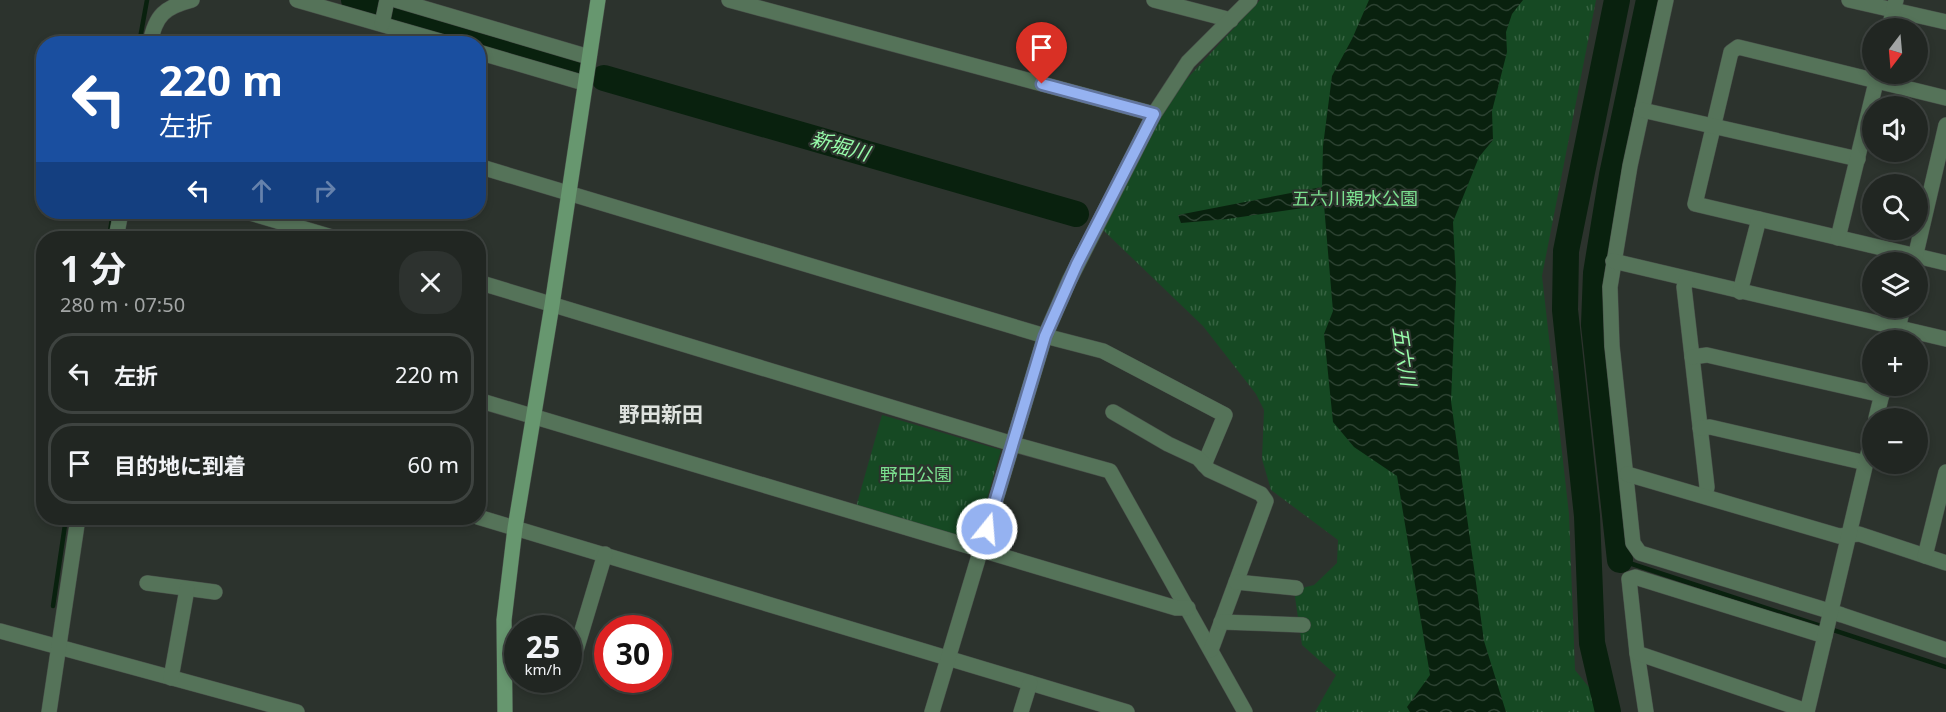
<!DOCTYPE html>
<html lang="ja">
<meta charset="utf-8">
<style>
body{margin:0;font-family:"Noto Sans","Noto Sans JP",sans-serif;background:#2d322f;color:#f1f3f6;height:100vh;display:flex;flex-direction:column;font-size:22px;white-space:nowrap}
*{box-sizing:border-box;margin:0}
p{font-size:20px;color:#a2a5a5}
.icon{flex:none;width:33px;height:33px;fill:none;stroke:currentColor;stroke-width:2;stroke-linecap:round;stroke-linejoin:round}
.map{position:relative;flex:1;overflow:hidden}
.side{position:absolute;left:36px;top:231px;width:450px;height:294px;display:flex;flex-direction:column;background:#212622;border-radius:24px;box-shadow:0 3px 9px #0003,0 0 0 2px #3e4340}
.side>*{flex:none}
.top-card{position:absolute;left:36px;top:36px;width:450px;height:183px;border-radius:24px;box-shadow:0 3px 9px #0003,0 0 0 2px #3e4340;background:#1a4fa0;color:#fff;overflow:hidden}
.needle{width:39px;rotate:196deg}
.fabs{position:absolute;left:1862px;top:18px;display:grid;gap:12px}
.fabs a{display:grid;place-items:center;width:66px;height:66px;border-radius:50%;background:#212622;box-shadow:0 3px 9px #0003,0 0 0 2px #3e4340;font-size:30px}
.speed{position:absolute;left:504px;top:615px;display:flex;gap:12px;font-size:30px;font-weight:700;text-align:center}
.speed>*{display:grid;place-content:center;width:78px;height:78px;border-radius:50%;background:#212622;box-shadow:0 3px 9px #0003,0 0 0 2px #3e4340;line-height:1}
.speed small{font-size:15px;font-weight:400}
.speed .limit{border:9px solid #d22;background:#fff;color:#111}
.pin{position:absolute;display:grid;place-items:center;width:51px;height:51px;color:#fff;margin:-62px -26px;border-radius:50% 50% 50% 0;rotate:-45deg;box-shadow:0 0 6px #0007}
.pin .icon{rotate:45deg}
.me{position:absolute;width:66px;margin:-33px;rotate:17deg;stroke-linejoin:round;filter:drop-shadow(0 0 4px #0008)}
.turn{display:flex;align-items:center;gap:21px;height:126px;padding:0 24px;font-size:27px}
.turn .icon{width:78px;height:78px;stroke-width:2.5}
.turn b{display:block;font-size:42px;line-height:51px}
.lanes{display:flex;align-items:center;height:57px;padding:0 24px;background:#0003;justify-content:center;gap:30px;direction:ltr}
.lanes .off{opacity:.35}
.round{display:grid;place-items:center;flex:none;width:63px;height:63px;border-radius:24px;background:#2d322f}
.summary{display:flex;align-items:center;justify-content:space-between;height:102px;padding:0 24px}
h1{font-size:36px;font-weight:700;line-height:45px}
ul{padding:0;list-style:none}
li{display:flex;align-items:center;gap:18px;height:81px;margin:0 12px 9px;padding:0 12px;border:3px solid #3e4340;border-radius:24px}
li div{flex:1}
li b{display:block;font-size:22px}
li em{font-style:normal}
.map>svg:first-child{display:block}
</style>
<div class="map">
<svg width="1946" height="712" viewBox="0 0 1946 712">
<defs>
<pattern id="grass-tufts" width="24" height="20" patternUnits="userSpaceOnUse" patternTransform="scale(1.5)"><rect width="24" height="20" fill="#164923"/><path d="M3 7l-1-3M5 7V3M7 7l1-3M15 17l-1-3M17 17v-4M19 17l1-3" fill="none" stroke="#376342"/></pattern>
<pattern id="water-waves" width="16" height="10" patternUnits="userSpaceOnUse" patternTransform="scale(1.5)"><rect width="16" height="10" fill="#09210e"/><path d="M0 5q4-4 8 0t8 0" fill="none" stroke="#2c4131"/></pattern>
</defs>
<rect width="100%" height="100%" fill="#2c332d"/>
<g fill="url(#grass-tufts)">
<path d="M1260,0h336l-54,276 27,238 6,156 34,42h-294l21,-37 -34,-30 -8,-55 20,-5 23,-22 1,-23 -67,-50 -9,-31 2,-49 -8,-16 -53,-68 -100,-96 67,-133z"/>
<path d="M882,415l119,35 -26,91 -119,-34z"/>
</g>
<path fill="url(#water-waves)" d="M1369,0h154l-11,14 -6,18 1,20 -15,59 1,29 -14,17 -26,65 3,59 -5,120 33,240 22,71h-96l-3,-5 23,-32 -33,-199 -43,-29 -21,-25 -9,-88 9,-23 -9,-106 -97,14 -46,4 -3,-8 144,-28 1,-41 9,-70 20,-37z"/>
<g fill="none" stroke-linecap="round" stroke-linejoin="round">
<g stroke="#09210e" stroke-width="4.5">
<path d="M139,44l8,-44"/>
<path d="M109,238l4,-26"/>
<path d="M1620,560l326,107"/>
<path d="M53,606l13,-88"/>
</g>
<g stroke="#09210e" stroke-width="26">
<path d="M354,0l216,66"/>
<path d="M604,78l472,136"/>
<path d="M1620,560l-26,-235 2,-52 16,-98 37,-175"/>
<path d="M1608,712l-16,-69 -5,-127 -22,-206 1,-59 51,-251"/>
</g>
<g stroke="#484f49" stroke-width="16">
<g id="street">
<path d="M297,0l153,44"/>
<path d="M396,0l193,57"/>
<path d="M729,0l425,114"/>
<path d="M1154,0l77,20"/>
<path d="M1666,0l-36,166 -20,121 2,59 21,197 7,10 202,62 104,35"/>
<path d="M1849,0l97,22"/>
<path d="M382,24l5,-24"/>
<path d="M1889,28l7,-28"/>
<path d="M150,44c5,-29 15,-37 42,-44"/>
<path d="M478,52l106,31"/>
<path d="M1946,98l-208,-51 -7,5 -36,152 251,59"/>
<path d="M1642,110l216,49"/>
<path d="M478,166l567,170 58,15 122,64 -21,50"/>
<path d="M247,212l88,26"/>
<path d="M116,238l5,-26"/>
<path d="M1838,238l40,-164"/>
<path d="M1613,261l333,78"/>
<path d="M1914,262l32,-137"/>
<path d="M1687,279l-3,8 23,200 -2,9"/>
<path d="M478,282l535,162 97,27 135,241"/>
<path d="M1740,292l19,-73"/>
<path d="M1895,340l8,-32"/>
<path d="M1692,357l15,-2 175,40"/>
<path d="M478,400l698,208h12"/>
<path d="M1113,412l55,32 30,14 11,12 52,24 5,7 -55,149"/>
<path d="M1876,418l8,-32"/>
<path d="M1700,428l10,-1 156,36"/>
<path d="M1627,474l212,62 20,-2 87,29"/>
<path d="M478,517l649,195"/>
<path d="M1925,556l21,-84"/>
<path d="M1236,582l60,6"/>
<path d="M147,583l68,9"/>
<path d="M1221,622l82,3"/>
<path d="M0,631l297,81"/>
<path d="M1637,653l9,59"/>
<path d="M571,667l34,-113"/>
<path d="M171,678l16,-89"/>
<path d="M1807,711l-170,-58 -8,-74 6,-2 190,59"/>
<path d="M49,712l29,-194"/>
<path d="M932,712l113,-376 24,-55 85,-167 34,-52 62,-62"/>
<path d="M1021,712l9,-29"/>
<path d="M1807,712l65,-275"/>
</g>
</g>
<g stroke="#484f49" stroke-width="16">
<path id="secondary" d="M505,712l-1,-92 11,-92 37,-223 46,-305"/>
</g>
<use href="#street" stroke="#557359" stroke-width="15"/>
<use href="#secondary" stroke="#67976f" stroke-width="15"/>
</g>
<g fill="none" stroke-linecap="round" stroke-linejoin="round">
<g stroke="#61749d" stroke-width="15">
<path id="route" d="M987,529l58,-193 32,-72 77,-150 -112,-30"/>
</g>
<use href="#route" stroke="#95b2f1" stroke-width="10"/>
</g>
<g text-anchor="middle" stroke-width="4.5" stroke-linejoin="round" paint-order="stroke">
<g font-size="18" fill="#7be08f" stroke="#2c332d">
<text x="1355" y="205">五六川親水公園</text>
<text x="916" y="481">野田公園</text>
</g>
<g font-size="20" font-style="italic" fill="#97fcaa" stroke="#2c332d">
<text transform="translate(840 146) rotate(16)" y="7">新堀川</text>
<text transform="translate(1404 356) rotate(81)" y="7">五六川</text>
</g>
<g font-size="21" font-weight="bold" fill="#dee2de" stroke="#2c332d">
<text x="661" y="422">野田新田</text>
</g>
</g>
</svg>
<div class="fabs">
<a><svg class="needle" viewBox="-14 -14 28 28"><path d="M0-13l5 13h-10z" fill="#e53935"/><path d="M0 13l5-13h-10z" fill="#a2a5a5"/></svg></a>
<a><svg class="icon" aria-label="sound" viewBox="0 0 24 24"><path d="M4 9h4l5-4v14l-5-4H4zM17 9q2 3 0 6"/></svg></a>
<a><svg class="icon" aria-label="search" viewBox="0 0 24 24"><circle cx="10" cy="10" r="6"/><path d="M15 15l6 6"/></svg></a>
<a><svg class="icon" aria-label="layers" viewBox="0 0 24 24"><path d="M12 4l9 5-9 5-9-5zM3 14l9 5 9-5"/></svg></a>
<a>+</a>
<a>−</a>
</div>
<div class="speed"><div>25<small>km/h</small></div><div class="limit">30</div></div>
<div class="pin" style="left:1042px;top:84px;background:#d93025"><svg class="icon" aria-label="arrive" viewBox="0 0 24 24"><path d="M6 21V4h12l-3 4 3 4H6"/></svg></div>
<svg class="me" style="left:987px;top:529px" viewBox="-20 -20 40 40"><circle r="17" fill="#95b2f1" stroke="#fff" stroke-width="3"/><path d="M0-11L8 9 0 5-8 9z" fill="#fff"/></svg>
<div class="top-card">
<div class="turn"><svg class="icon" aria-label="left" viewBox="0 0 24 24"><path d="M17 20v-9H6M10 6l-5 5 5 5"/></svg><div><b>220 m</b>左折</div></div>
<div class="lanes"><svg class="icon" aria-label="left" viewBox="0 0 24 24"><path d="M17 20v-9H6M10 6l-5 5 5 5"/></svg><svg class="icon off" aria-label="ahead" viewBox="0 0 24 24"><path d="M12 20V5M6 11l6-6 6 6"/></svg><svg class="icon off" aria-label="right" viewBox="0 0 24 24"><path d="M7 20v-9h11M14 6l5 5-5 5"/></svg></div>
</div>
<section class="side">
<div class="summary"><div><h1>1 分</h1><p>280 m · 07:50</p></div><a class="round"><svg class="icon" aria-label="close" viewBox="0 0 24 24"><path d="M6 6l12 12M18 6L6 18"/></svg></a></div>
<ul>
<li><svg class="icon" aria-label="left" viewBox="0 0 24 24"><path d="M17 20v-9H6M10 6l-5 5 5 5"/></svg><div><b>左折</b></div><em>220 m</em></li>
<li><svg class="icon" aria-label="arrive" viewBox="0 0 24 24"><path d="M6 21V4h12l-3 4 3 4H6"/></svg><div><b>目的地に到着</b></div><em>60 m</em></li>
</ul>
</section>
</div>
